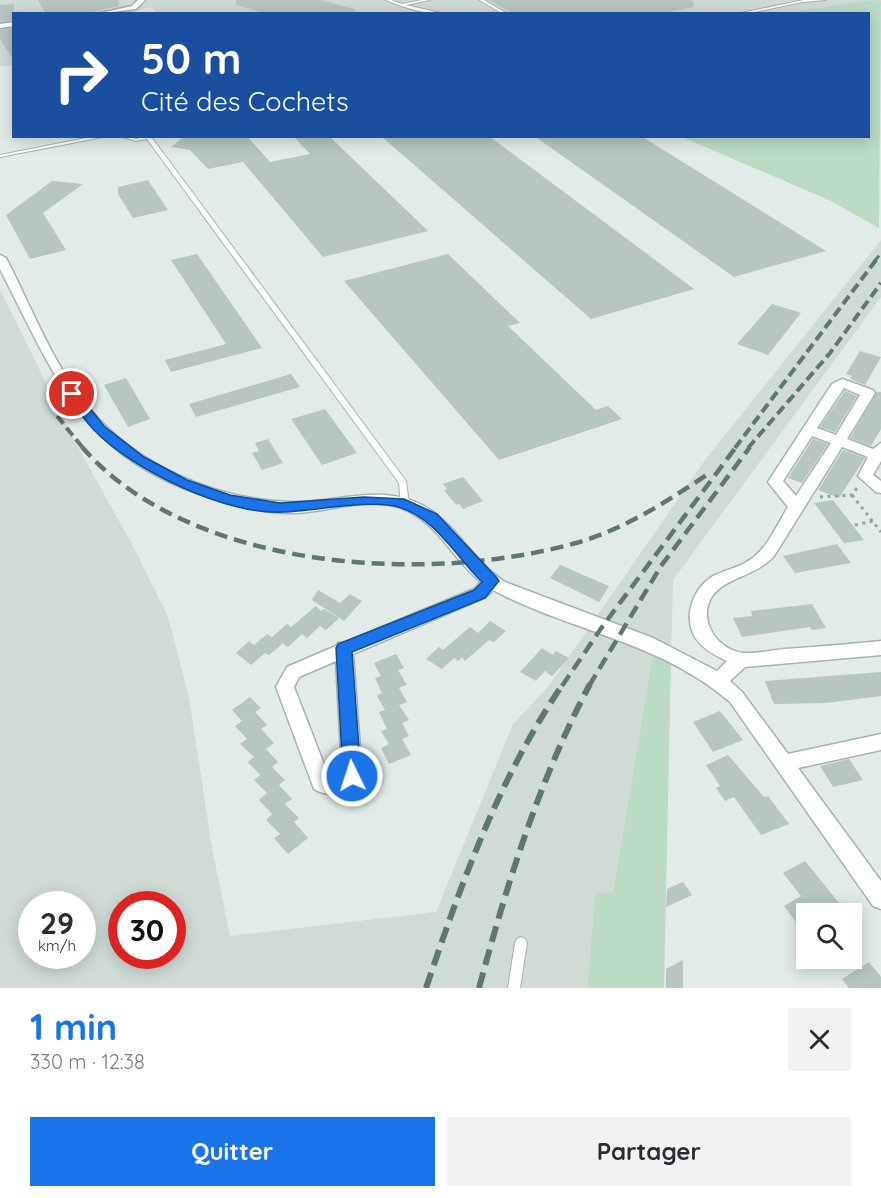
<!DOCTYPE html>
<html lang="fr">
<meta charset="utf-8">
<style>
body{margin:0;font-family:Quicksand,sans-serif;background:#f2f2f3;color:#2b2b33;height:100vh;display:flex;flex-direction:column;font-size:22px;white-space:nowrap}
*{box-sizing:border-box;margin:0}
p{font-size:20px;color:#7c7c81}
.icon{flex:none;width:33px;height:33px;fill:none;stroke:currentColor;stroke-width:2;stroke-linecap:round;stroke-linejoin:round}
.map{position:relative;height:988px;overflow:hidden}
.drawer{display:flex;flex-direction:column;background:#fff;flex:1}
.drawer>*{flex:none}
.hud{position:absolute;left:12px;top:12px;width:858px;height:126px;border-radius:0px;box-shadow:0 3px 15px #0003;background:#1a4fa0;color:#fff;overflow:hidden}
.buttons{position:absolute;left:796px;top:903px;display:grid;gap:12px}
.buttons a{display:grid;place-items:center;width:66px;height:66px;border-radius:0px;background:#fff;box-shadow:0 3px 15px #0003;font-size:30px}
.speed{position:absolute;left:18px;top:891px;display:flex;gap:12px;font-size:30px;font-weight:700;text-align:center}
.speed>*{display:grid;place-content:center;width:78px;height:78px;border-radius:50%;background:#fff;box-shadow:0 3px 15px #0003;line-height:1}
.speed small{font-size:15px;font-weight:400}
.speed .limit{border:9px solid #d22;background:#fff;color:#111}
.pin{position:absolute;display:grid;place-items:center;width:51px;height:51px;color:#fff;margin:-26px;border:3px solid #fff;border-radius:50%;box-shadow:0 2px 6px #0007}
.me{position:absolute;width:66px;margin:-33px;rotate:356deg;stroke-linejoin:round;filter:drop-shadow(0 0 4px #0008)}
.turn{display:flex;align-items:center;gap:21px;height:126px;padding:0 30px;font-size:27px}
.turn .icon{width:78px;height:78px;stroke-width:2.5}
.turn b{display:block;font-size:42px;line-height:51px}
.round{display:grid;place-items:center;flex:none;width:63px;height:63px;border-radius:0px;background:#f2f2f3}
.summary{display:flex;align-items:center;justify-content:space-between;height:102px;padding:0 30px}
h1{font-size:36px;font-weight:700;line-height:45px;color:#1a73e8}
.primary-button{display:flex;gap:12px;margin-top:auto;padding:12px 30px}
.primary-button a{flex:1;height:69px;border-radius:0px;background:#1a73e8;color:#fff;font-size:24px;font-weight:700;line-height:69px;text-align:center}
.primary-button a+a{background:#f2f2f3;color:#2b2b33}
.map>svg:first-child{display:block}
</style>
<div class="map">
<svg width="881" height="988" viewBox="0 0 881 988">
<rect width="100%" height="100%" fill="#e2ebe7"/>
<g fill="#d0dbd6" fill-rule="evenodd">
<path d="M0,0h881v1l-11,-1 -81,14h-630l-9,-7 -25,7h-111l-1,52h-13z"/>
<path d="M881,240v57l-208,283 -2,80 -18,-5 -40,238h-18l-8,95h-587v-699l74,151 59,106 35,71 21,81 23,150 18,88 206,-24 77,-188 35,-37 157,-227zM32,904h50v52h-50zM122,904h50v52h-50z"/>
</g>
<g fill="#bcdbc5">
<path d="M870,0l11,1 -2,227 -48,-27 -149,-64 186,-1v-122l-79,-1z"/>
<path d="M653,654l18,6 -7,328h-77l8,-95h18z"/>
</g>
<g fill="#b7c6c0">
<path d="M38,0h81v6l-35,8h-38z"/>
<path d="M236,0h85l34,9 -1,5h-85l-33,-9z"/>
<path d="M489,0h204l1,7 -35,7h-145z"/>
<path d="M14,4v16l-14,2v-17z"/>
<path d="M14,28v33l-14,-22v-9z"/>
<path d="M185,136h62l23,26 40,-8 -17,-18h36l99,95 -105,26 -80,-95 -35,7 -18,-19 -19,-3z"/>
<path d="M381,136h108l205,153 -103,30z"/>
<path d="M534,136h107l185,115 -92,26z"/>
<path d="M148,180l20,30 -35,8 -15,-24v-7z"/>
<path d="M52,181l31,3 -40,29 23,37 -36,9 -24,-44z"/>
<path d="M197,254l65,94 -91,24 -6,-12 61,-16 -55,-84z"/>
<path d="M448,254l72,69 -12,3 88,84 12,-4 14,13 -123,41 -155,-179z"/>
<path d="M772,304l29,9 -33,42 -31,-11z"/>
<path d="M860,351l21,6 -16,28 -15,-6 2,-3 -6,-2z"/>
<path d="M291,374l9,13 -104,30 -7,-13z"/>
<path d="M126,378l24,41 -22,8 -24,-42z"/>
<path d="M845,391l12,5 -22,36 -15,-5z"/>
<path d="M877,392h4v37l-10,17 -21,-8z"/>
<path d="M325,409l32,44 -35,12 -31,-46z"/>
<path d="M268,439l15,24 -21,7 -10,-17 7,-2 -4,-8z"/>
<path d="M813,439l15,5 -26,39 -14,-5z"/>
<path d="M843,450l22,8 -26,40 -21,-8z"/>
<path d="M463,477l20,24 -20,8 -4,-5 -3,1 -12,-15 3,-1 -4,-5z"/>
<path d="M833,500l31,40 -20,3 -30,-40z"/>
<path d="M837,544l14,19 -56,10 -12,-17z"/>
<path d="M560,565l49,21 -10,16 -49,-24z"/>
<path d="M318,590l22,13 10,-9 12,7 -18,20 -32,-21z"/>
<path d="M812,604l14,24 -14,2 -2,-3 -68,10 -9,-19 19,-2 -1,-5z"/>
<path d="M316,606l5,5 3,-2 15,9 -13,12 -6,-4 -13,12 -5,-4 -14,13 -8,-5 2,2 -13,11 -4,-2 -14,12 -15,-12 13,-12 5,4 13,-11 5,3 15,-13 4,3z"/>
<path d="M490,621l16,10 -12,11 -5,-2 -24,21 -3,-4 -4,4 -4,-3 -12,11 -16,-10 13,-12 4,3 27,-23 8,6z"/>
<path d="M542,648l11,7 3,-4 13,7 -17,18 -7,-5 -9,10 -16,-9z"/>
<path d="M396,654l8,14 -6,2 9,15 -8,3 8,14 -8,3 10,15 -7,3 7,13 -7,3 9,16 -22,9 -8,-16 8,-4 -8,-13 6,-2 -8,-17 6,-2 -8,-14 5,-3 -7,-15 6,-2 -7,-13z"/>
<path d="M881,672v24l-55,7 -52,1 -9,-23z"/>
<path d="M250,697l11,11 -6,4 12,13 -6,4 13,14 -8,6 12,13 -6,5 13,13 -6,5 13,14 -7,5 14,14 -5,4 14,16 -20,16 -14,-16 6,-4 -14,-14 6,-6 -13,-14 8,-7 -13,-13 6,-5 -12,-13 6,-5 -14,-13 7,-5 -12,-13 7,-5 -10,-11z"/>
<path d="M720,711l23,29 -30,12 -20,-30z"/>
<path d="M728,755l36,42 4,-1 21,28 -28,11 -27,-38 -9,4 -9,-13 4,-2 -14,-21z"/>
<path d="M849,759l14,21 -30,7 -13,-21z"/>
<path d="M805,861l43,53h-41v23l-23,-31 17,-10 -18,-23z"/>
<path d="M683,882l9,13 -26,12 1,-18z"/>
<path d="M683,960v28h-17v-19z"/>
<path d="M869,962l12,15v11h-32l-7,-9z"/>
</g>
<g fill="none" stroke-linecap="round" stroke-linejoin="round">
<g stroke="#a5b3ae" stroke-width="2">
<g id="lane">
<path d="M386,0h5l11,4 20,-4h8l-24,5 39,9c-19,0 -41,-6 -59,-14z"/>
<path d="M479,0h5l24,14h-5z"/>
<path d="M804,0h22l-24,2 -57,12h-9z"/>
<path d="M96,136h12l-108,21v-2z"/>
<path d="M119,136h9l8,3 11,-3h11l-6,2 254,343 3,23 -1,2h-6l-1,-2 -2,-21 -252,-344 -11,2z"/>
<path d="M521,937l4,2 2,4 -7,45h-12l7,-45 2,-4z"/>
</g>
</g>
<g stroke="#a5b3ae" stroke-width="3">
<g id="street">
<path d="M138,0h7l-9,9 -40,5 36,-8z"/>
<path d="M14,22v4l-14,2v-4z"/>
<path d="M0,255l6,3c26,50 47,107 83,150 48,58 126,91 200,94 44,2 86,-18 129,1 36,16 54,58 87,79l148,56 64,33 10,-10c-11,-5 -23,-11 -30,-21 -15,-21 -5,-51 16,-64 14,-7 30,-9 42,-20 15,-13 23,-33 33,-49l-20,-25 64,-98 10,-5 31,11 2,3 -28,46 26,10 8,-6v18l-8,14 8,6v12l-5,-1 -18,-16 10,-19 -26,-10 -68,109c-18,20 -47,21 -61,39 -17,24 4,55 30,58 13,1 29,-3 42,-4 32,-2 64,-5 96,-8v14l-136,12 -15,14 12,11 46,62 93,-20v16l-83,18 83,113v28l-8,-3 -143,-204c-71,-61 -158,-70 -237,-112l-7,7 -133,57 9,122c-8,17 -32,23 -48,13l-38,-102 11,-20 49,-21 2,-3 8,-1 128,-53 7,-7c-26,-21 -41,-54 -71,-70 -34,-19 -79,0 -116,1 -30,1 -61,-8 -89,-17 -123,-39 -151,-122 -205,-227zM844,388l16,7 -24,40 -19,-7zM812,436l19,7 -35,53 -13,-15zM336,661l6,111 -13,5 -35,-90 5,-10z"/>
</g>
</g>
<g stroke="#84ada2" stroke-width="3" stroke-dasharray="3 4.5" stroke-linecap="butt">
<path d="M852,495l29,37"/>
<path d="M820,497l32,-2 7,-10"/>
<path d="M855,525l18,-4"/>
</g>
<use href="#lane" fill="#fff" fill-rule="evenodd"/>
<use href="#street" fill="#fff" fill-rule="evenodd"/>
<path stroke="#5d7771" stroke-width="3" stroke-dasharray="8 4" stroke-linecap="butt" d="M874,262l7,-9"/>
<g stroke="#5d7771" stroke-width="4" stroke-dasharray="10 5" stroke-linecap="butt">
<path d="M57,416l26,32"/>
<path d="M735,448l141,-188"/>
<path d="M748,448l82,-95 51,-70"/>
</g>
<g stroke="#5d7771" stroke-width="4.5" stroke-dasharray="13 7" stroke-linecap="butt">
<path d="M82,447c108,124 345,138 494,96 49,-14 90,-41 132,-69"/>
<path d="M562,686l40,-59 134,-180"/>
<path d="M589,686l72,-120 89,-119"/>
</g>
<g stroke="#5d7771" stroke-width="6" stroke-dasharray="16 8" stroke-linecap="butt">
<path d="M426,988c36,-107 73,-210 137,-304"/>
<path d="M479,988c28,-104 60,-208 111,-304"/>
</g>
</g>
<path fill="#1a73e8" stroke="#114b97" stroke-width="1.5" d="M72,391l5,1 27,34 40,31 43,23 43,15 50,8 84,-6 40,2 33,15 60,64 2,3 -14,17 -133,54 9,124 -2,5 -7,2 -6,-2 -3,-5 -7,-128 2,-4 136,-54 8,-8c-26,-25 -47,-65 -84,-75 -28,-8 -84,4 -114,5 -56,4 -152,-42 -190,-82 -10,-10 -19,-24 -28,-36z"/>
</svg>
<div class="buttons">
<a><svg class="icon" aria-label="search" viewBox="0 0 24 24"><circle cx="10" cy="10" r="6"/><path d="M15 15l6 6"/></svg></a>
</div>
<div class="speed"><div>29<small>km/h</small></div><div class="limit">30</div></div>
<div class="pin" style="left:72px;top:394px;background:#d93025"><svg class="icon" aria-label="arrive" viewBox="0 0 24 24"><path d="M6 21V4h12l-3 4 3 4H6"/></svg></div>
<svg class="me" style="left:352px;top:776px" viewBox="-20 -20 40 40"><circle r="17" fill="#1a73e8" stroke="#fff" stroke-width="3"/><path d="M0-11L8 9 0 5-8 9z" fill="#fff"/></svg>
<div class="hud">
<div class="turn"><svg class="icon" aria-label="right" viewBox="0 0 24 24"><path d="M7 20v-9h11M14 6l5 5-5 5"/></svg><div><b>50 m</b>Cité des Cochets</div></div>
</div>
</div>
<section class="drawer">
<div class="summary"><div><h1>1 min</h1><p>330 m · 12:38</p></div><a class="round"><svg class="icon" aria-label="close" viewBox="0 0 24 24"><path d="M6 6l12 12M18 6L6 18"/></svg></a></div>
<div class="primary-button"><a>Quitter</a><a>Partager</a></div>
</section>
